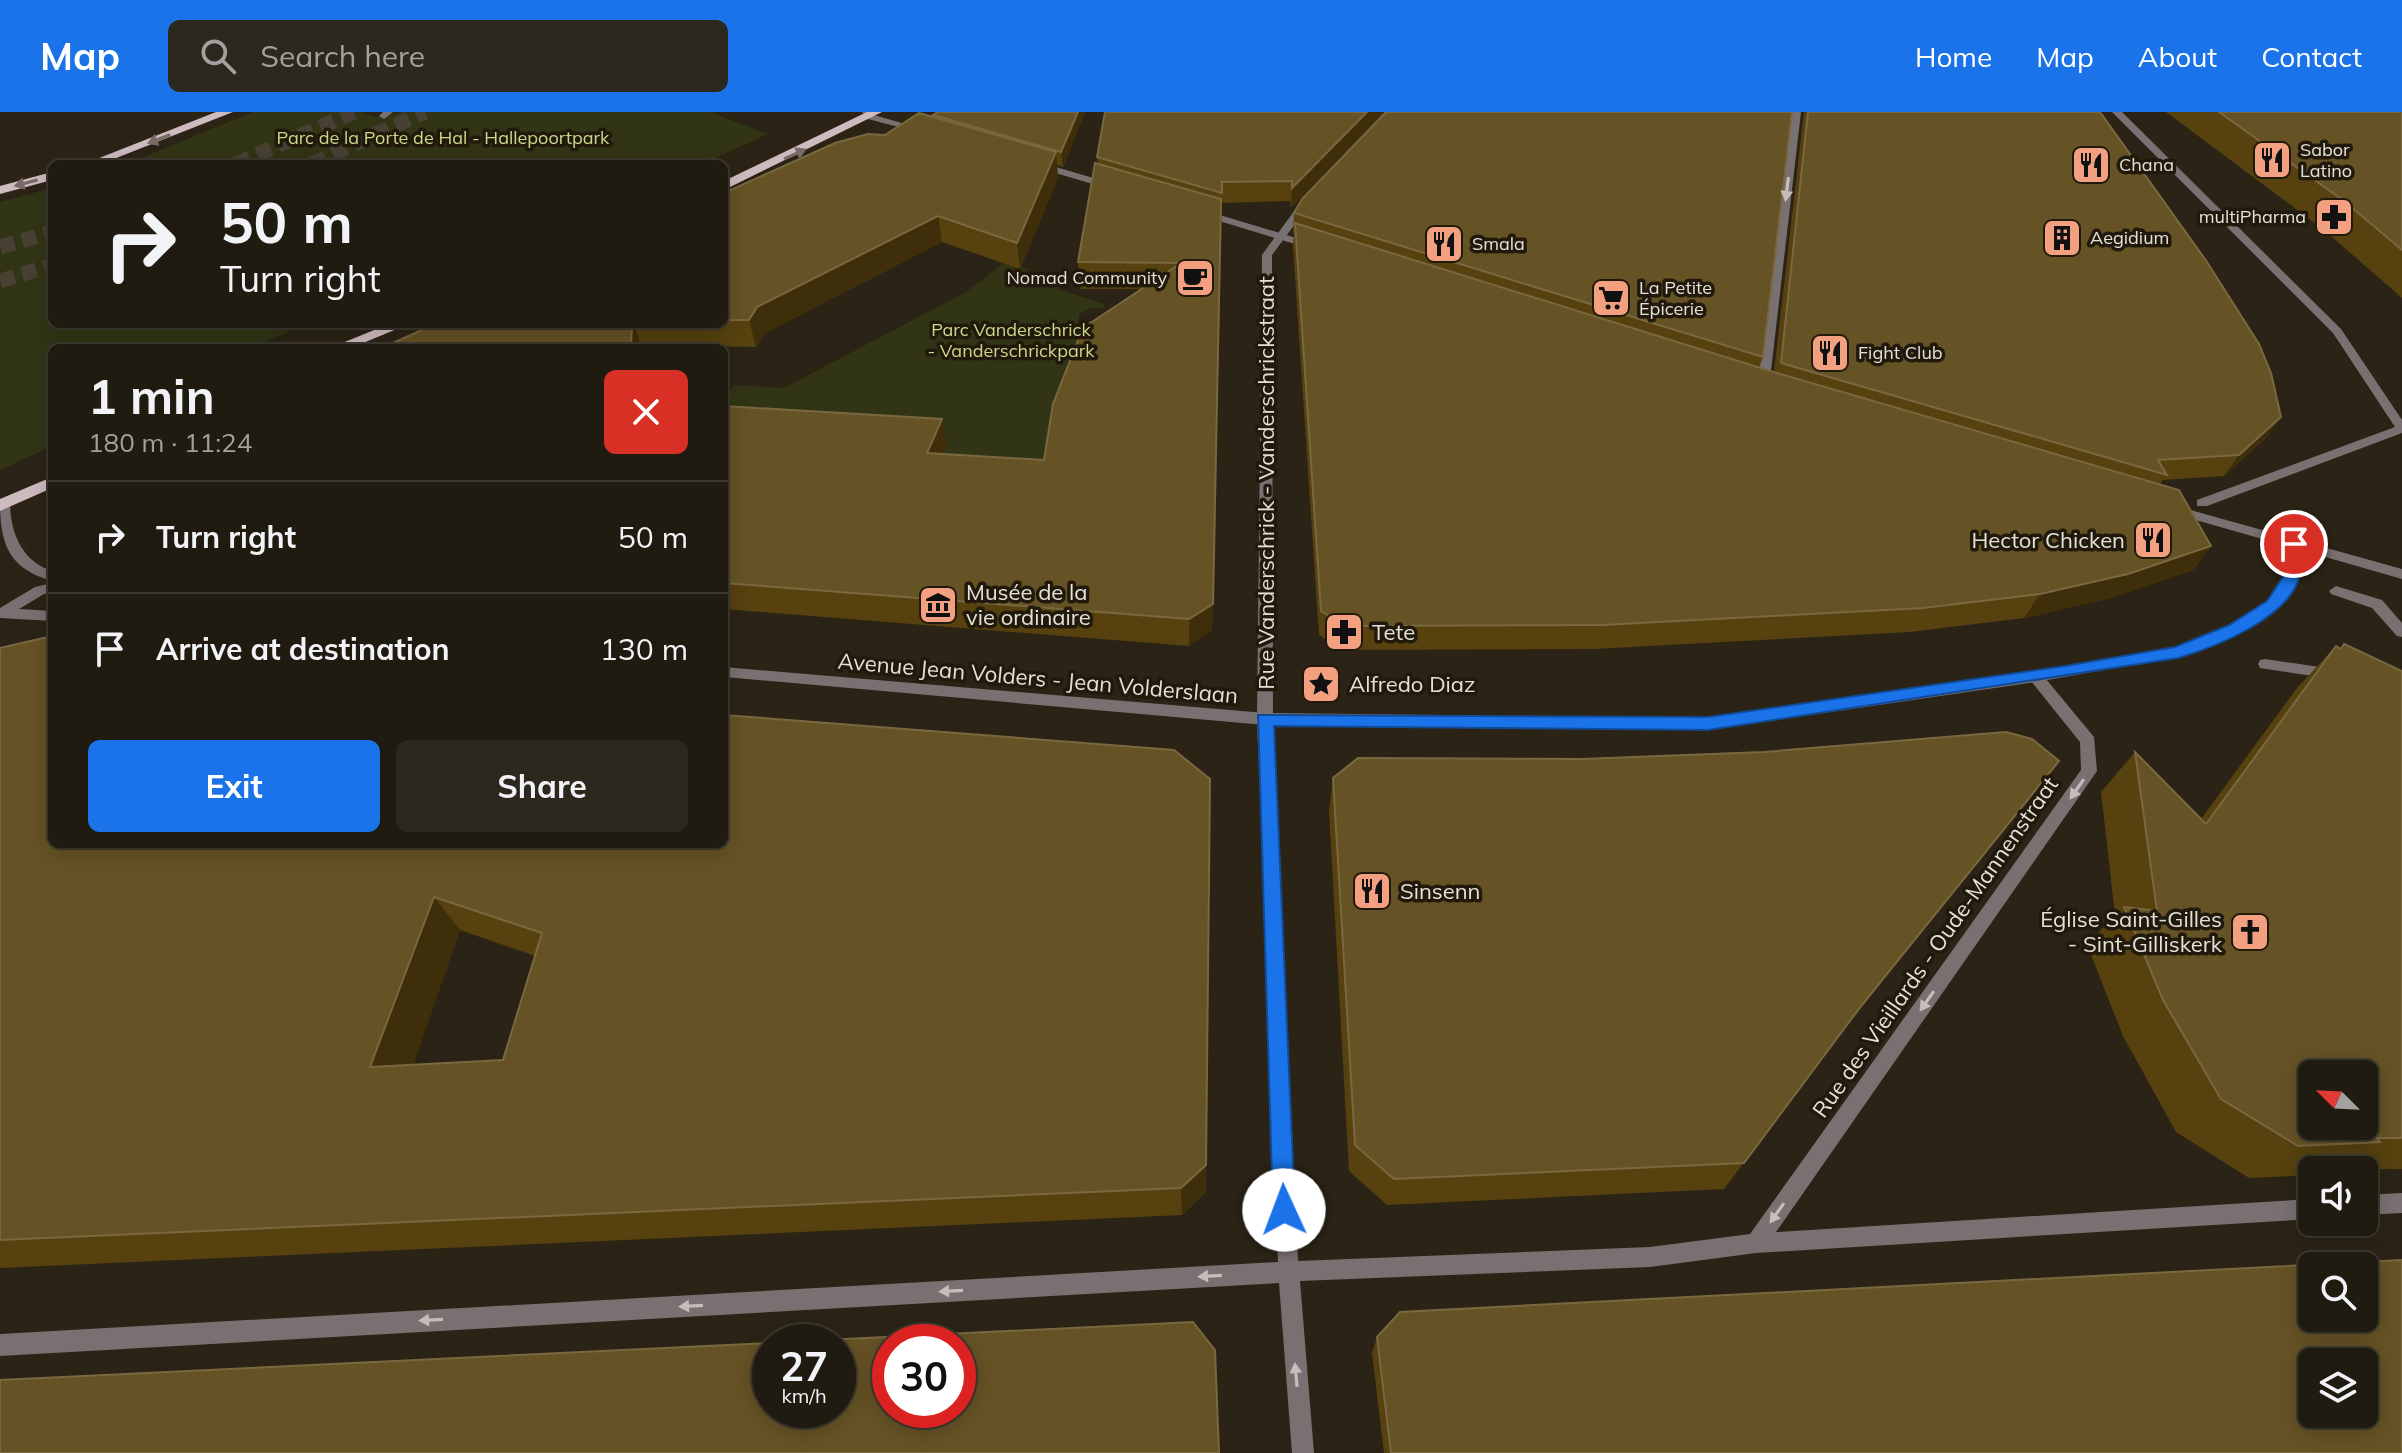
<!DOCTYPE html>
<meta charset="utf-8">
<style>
body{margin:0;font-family:Mulish,sans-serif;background:#2d281e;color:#f1f3f6;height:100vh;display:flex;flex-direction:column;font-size:30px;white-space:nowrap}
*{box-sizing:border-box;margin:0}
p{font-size:26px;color:#a2a19f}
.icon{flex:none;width:44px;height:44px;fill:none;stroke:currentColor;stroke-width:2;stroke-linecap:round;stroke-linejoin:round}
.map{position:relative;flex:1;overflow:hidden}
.details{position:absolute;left:48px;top:232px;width:680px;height:504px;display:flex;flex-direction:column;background:#201b10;border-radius:12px;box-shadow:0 4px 20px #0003,0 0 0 2px #3d3930}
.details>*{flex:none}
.banner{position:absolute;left:48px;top:48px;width:680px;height:168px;border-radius:12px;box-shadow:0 4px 20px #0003,0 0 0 2px #3d3930;background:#201b10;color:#f1f3f6;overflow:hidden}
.needle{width:52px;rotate:294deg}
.buttons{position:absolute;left:2298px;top:948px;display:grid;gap:16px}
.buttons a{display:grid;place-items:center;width:80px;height:80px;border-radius:12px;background:#201b10;box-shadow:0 4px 20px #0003,0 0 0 2px #3d3930;font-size:40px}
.speed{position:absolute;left:752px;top:1212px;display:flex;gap:16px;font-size:40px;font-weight:700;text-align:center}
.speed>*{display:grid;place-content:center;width:104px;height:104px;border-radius:50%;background:#201b10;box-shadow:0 4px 20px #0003,0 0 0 2px #3d3930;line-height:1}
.speed small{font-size:20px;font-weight:400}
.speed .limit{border:12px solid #d22;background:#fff;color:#111}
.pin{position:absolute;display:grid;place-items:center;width:68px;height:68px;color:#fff;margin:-34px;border:4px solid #fff;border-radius:50%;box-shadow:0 2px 8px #0007}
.me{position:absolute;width:88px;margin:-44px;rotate:358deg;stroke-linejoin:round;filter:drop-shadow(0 0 6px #0008)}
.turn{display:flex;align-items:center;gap:28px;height:168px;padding:0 40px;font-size:36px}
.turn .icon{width:104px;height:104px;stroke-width:2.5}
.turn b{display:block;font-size:56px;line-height:68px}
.round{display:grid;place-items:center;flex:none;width:84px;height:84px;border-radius:12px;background:#2d281e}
.summary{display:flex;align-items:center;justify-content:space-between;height:136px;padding:0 40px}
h1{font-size:48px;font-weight:700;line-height:60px}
.primary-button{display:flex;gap:16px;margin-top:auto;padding:16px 40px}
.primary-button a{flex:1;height:92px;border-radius:12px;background:#1a73e8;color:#fff;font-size:32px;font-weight:700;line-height:92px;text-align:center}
.primary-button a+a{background:#2d281e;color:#f1f3f6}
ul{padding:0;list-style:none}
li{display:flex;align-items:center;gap:24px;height:112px;padding:0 40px;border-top:2px solid #3d3930}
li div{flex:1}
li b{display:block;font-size:30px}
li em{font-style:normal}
header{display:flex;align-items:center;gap:48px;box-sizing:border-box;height:112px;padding:0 40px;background:#1a73e8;color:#fff}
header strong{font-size:38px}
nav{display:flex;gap:44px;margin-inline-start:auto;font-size:28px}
.search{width:560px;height:72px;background:#2d281e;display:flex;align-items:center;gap:20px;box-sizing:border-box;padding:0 28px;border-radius:12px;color:#a2a19f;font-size:30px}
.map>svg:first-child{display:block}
</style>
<header>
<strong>Map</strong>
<div class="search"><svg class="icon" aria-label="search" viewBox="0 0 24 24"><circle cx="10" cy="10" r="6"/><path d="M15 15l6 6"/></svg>Search here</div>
<nav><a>Home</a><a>Map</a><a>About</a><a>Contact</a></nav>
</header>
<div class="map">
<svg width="2402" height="1341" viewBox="0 0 2402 1341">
<rect width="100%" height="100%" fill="#2b2416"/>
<g fill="#313515">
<path d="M254,0h107l13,5 26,-5h310l58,22 -53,24 -30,6h-559z"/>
<path d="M52,76v136h254l-55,24h-199v98l-52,24v-268z"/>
<path d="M1004,151l25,6 -2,2 35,13 -5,5 47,15 -1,4h-13l-11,6 -1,12 10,7 -20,157 -344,-59v-31l9,-15 51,3 182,-96z"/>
</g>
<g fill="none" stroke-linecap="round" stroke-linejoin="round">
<g stroke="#474033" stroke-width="15" stroke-dasharray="15 8" stroke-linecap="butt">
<path d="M236,52l118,-52"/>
<path d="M312,52l113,-52"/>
<path d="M0,135l52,-15"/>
<path d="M0,169l52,-16"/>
</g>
<g fill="#797072" fill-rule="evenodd">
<path d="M383,0h10l-9,7 -5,-3z"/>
<path d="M2112,0h10l219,217 61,91v13l-195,73h-10v-6l198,-73 -62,-94z"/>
<path d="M2336,474l46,14 20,23v14l-5,-1 -25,-28 -41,-14 -2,-3z"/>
<path d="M2265,547l68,10 7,5 -7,5 -73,-11 -2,-4 2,-4z"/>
</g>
<g fill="#797072" fill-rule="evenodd">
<path d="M1791,0h10l-32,276 -6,4 -6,-4z"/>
<path d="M1307,86l5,3 -40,54 1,464 25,542 352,-14 100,-13 331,-464 -1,-28 -49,-61 -2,-4 2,-4h10l53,64 3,34 -321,461 536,-33v20l-556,34 -106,14 -350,14 14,172h-22l-13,-170 -1279,73v-22l1278,-72 -21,-543 5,-464 41,-56z"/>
<path d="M2176,394l226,63v10l-101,-29c-2,60 -42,77 -93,96 -11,4 -24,12 -35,10l-2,-4 2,-4c37,-14 96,-28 111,-70 4,-10 2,-22 3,-32l-116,-33 -2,-3z"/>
<path d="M2402,1081v20l-38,2v-20z"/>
</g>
<g fill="#797072" fill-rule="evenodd">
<path d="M862,0h10l2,3 52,15 -5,3 -53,-14z"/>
<path d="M1039,50l78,23 1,2 -5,3 -78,-23 -1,-2z"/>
<path d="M1200,97l116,35 1,2 -9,2 -112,-34 -1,-2z"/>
<path d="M0,389l8,1 2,3c1,29 12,56 42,66v10c-44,-13 -52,-37 -52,-80z"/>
<path d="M52,471v10l-8,1 -25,15 33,2v10l-52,-3v-10l35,-21z"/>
<path d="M2178,535l7,5 -2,4 -147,26 -328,48 -443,-5 -541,-48v-10l541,46 443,5 328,-46z"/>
</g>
<g fill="#cebbc0" fill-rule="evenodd">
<path d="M216,0h17l-132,52h-17z"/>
<path d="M867,0h15l-158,78v-9z"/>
<path d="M52,60v8l-52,14v-8z"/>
<path d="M389,212h20l-58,24h-21z"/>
<path d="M52,365v11l-52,23v-12z"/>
</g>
</g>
<g fill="#56410f" fill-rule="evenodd">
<path d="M1085,0l-22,55 -6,-2 1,13 -38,91 -78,-27 -177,91 -9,14 -114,-2 -207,-21h289v-131l209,-76v-2z"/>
<path d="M1384,0l-93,96 -1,-7 -68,2 -10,427 -23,16 -465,-37v-203l218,13 5,27 -4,8 101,6 97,-171h-61l-2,-27 20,-98 -1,-7z"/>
<path d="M1804,0h296l166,326 -42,38 -61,4 -3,4 51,62 -18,24 -82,28 -87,20 -114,14 -315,17 -252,1 -24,-15 -26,-389 1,-12h-1l1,-21 469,144 -4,11 15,4z"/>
<path d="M2166,0h236v186l-78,-68z"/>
<path d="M2344,532l58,27v498l-90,1v5l-63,3 -73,-46 -53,-96 -36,-91 28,-30 -14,-123 34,-40 66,67 96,-131 39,-42 4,2z"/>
<path d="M0,536l724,196 482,348 -24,23 -1182,53zM460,818l75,26 -32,104 -90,5z"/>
<path d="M2059,649l-213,266 -122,162 -337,16 -38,-34 -20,-361 4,-32z"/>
<path d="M1377,1225l1025,116h-1018l-12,-100z"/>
</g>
<g fill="#3e2e09">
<path d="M1078,0h7l-22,55 -2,-15z"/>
<path d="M1367,0h17l-93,96 1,-20z"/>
<path d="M1056,40l2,26 -38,91 -3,-26z"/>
<path d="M1221,87l-9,431 -23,16v-27z"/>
<path d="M938,104l4,26 -177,91 -9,14 -7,-27 8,-13z"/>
<path d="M632,212h2l8,24h-11z"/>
<path d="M2281,305l-15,21 -42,38 15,-21z"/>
<path d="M942,307l5,27 -15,34 -5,-27z"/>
<path d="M2211,434l-18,24 -82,28 -87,20 16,-24z"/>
<path d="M2059,649l-25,33 -195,241 22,-29z"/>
<path d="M1210,667l-4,413 -24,23 -1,-27z"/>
<path d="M434,785l26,33 -58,167 -32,-30z"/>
</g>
<g fill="#655225" stroke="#796840" stroke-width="2" fill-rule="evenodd">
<path d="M938,0h140l-17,40 -128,-37z"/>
<path d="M1105,0h262l-75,76v-7l-70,1v11l-125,-36z"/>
<path d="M1386,0h406l-29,245 -469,-144 8,-14z"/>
<path d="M1808,0h292l107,150 52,82 12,29 10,44 -42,38 -81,5 9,15 -386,-112z"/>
<path d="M2219,0h183v138l-58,-49z"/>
<path d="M919,1l137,39 -39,91 -79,-27 -181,91 -8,13h-25v-127l111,-50 33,-9 17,1z"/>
<path d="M1095,51l126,36 -8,405 -24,15 -465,-36v-177l218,13 -15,34 117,7 9,-56 30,-76 98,-65 -103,-1z"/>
<path d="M1295,111l472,147 412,120 32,56 -83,28 -88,20 -117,14 -320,17 -257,1 -25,-15z"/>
<path d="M435,212h197l-1,24h-249z"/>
<path d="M52,524v208h672v-129l450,35 36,29 -4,386 -25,23 -1181,52v-592zM434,785l108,36 -39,127 -133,7z"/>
<path d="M2344,532l58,27v467h-25l3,4 -82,4 -77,-47 -58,-99 -39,-93 33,4 -22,-159 71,72 130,-178 5,3zM2312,962h52v52h-52z"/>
<path d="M2006,620l26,7 27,22 -198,245 -117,157 -350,16 -39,-34 -22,-367 25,-20 224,1 182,-7z"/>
<path d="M2402,1148v193h-1011l-14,-116 23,-25zM2312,1154h52v52h-52zM2312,1250h52v52h-52z"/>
<path d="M1193,1210l22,28 4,103h-1219v-73l770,-37v67h68v-68h-54zM890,1230h68v68h-68z"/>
</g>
<defs><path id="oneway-solid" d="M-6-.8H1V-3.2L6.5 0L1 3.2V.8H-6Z" transform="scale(2)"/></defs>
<g fill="#786a66">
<use href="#oneway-solid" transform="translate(159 27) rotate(159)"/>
<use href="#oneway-solid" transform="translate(795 42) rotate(-24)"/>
<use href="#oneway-solid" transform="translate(26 71) rotate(165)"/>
</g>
<g fill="#c5beb9">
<use href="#oneway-solid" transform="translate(1787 77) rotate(97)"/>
<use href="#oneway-solid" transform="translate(2077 677) rotate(125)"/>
<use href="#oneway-solid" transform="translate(1927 889) rotate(125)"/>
<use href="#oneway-solid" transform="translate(1777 1101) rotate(125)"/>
<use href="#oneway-solid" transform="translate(1210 1164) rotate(177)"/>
<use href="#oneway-solid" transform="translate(951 1179) rotate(177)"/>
<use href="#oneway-solid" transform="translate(691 1194) rotate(177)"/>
<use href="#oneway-solid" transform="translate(431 1208) rotate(177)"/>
<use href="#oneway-solid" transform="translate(1296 1263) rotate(-95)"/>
</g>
<path fill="#1a73e8" stroke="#114b97" stroke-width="2" d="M2294,427l8,5c-1,10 0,22 -2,31 -10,43 -84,72 -122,83l-470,72 -434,-4 21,484 -3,8 -8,3 -8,-3 -3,-8 -15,-495 450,2 357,-51 110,-19 54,-22 38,-24 16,-24 4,-33z"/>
<defs>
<g id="restaurant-square" transform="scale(2)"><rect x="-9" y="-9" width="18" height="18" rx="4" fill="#f2a080" stroke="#211a0c"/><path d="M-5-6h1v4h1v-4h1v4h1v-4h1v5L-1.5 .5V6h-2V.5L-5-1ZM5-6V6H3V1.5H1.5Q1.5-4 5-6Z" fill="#111"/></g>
<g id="pharmacy-square" transform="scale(2)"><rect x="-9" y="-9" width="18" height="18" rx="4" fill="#f2a080" stroke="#211a0c"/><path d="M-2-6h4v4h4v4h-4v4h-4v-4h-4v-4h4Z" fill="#111"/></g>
<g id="building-square" transform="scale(2)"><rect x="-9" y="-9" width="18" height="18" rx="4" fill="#f2a080" stroke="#211a0c"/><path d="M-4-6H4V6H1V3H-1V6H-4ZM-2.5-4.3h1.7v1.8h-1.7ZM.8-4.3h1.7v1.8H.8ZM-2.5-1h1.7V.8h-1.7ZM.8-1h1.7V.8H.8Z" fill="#111"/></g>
<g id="cafe-square" transform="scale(2)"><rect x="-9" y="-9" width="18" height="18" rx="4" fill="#f2a080" stroke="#211a0c"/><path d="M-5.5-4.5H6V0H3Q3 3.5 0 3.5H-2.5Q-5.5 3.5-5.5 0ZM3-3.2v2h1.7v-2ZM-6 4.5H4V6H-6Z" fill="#111"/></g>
<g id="supermarket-square" transform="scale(2)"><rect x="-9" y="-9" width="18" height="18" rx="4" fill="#f2a080" stroke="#211a0c"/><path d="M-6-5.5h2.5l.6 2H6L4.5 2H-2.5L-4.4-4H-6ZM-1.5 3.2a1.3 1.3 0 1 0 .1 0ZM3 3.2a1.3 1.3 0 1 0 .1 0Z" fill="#111"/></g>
<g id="museum-square" transform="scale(2)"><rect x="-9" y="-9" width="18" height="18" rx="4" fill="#f2a080" stroke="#211a0c"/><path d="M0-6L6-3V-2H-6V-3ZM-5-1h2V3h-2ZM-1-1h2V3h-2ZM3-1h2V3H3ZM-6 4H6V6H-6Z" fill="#111"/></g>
<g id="sight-square" transform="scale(2)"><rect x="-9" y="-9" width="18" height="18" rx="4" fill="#f2a080" stroke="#211a0c"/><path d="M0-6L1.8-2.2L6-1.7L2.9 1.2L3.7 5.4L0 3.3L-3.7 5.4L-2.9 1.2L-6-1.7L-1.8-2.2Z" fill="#111"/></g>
<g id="church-square" transform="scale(2)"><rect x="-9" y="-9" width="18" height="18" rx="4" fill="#f2a080" stroke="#211a0c"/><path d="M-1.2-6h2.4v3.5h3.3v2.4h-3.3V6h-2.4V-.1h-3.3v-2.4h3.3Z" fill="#111"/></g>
</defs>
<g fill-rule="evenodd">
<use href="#restaurant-square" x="2272" y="48"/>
<use href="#restaurant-square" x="2091" y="53"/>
<use href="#pharmacy-square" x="2334" y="105"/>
<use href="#building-square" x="2062" y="126"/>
<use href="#restaurant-square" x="1444" y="132"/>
<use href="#cafe-square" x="1195" y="166"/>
<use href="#supermarket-square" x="1611" y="186"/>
<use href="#restaurant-square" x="1830" y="241"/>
<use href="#restaurant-square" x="2153" y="428"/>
<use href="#museum-square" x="938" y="493"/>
<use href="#pharmacy-square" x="1344" y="520"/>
<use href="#sight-square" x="1321" y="572"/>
<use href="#restaurant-square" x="1372" y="779"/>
<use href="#church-square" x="2250" y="820"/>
</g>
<g text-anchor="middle" stroke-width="7" stroke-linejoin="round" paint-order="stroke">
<g font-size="18" fill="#ccd789" stroke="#211a0c">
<text x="443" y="32">Parc de la Porte de Hal - Hallepoortpark</text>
<text x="1011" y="224">Parc Vanderschrick<tspan x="1011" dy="21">- Vanderschrickpark</tspan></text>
</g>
<g font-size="18" fill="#e5e0d7" stroke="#211a0c" text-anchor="start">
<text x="2300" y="44">Sabor<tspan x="2300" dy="21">Latino</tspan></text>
<text x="2119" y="59">Chana</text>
<text x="2306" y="111" text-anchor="end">multiPharma</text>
<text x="2090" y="132">Aegidium</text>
<text x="1472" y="138">Smala</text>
<text x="1167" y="172" text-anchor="end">Nomad Community</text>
<text x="1639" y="182">La Petite<tspan x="1639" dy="21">Épicerie</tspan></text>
<text x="1858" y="247">Fight Club</text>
</g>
<g font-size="22" fill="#e5e0d7" stroke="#211a0c">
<text transform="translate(1266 371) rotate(-90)" y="8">Rue Vanderschrick - Vanderschrickstraat</text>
<text transform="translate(1038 566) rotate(5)" y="8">Avenue Jean Volders - Jean Volderslaan</text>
<text transform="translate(1935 835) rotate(-55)" y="8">Rue des Vieillards - Oude-Mannenstraat</text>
</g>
<g font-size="22" fill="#e5e0d7" stroke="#211a0c" text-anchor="start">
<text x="2125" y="436" text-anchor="end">Hector Chicken</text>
<text x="966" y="488">Musée de la<tspan x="966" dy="25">vie ordinaire</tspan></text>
<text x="1372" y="528">Tete</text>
<text x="1349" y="580">Alfredo Diaz</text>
<text x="1400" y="787">Sinsenn</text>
<text x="2222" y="815" text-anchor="end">Église Saint-Gilles<tspan x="2222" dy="25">- Sint-Gilliskerk</tspan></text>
</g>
</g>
</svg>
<div class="buttons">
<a><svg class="needle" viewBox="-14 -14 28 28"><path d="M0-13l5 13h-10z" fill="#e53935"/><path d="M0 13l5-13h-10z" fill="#a2a19f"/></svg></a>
<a><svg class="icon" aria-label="sound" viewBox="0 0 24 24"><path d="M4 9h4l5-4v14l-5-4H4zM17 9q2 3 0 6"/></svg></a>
<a><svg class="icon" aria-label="search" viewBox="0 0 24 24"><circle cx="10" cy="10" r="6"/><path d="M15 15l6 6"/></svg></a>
<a><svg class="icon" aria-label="layers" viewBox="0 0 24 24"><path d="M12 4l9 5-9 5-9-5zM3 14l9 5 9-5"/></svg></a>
</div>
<div class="speed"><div>27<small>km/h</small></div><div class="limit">30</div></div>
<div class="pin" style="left:2294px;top:432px;background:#d93025"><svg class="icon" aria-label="arrive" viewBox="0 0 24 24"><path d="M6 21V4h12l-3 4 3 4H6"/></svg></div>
<svg class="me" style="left:1284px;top:1098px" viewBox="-20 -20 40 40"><circle r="19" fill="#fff"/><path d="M0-13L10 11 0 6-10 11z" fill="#1a73e8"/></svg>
<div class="banner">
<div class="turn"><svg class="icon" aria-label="right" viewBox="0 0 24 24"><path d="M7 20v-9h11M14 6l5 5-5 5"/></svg><div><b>50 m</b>Turn right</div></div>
</div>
<section class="details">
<div class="summary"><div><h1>1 min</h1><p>180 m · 11:24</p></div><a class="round" style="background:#d93025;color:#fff"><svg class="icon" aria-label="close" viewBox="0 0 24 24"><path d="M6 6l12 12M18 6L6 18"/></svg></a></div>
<ul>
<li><svg class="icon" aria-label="right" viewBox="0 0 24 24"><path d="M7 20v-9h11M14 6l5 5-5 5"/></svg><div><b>Turn right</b></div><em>50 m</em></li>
<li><svg class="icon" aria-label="arrive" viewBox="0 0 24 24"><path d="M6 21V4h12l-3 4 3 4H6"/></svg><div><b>Arrive at destination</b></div><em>130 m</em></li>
</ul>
<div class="primary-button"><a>Exit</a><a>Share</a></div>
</section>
</div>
